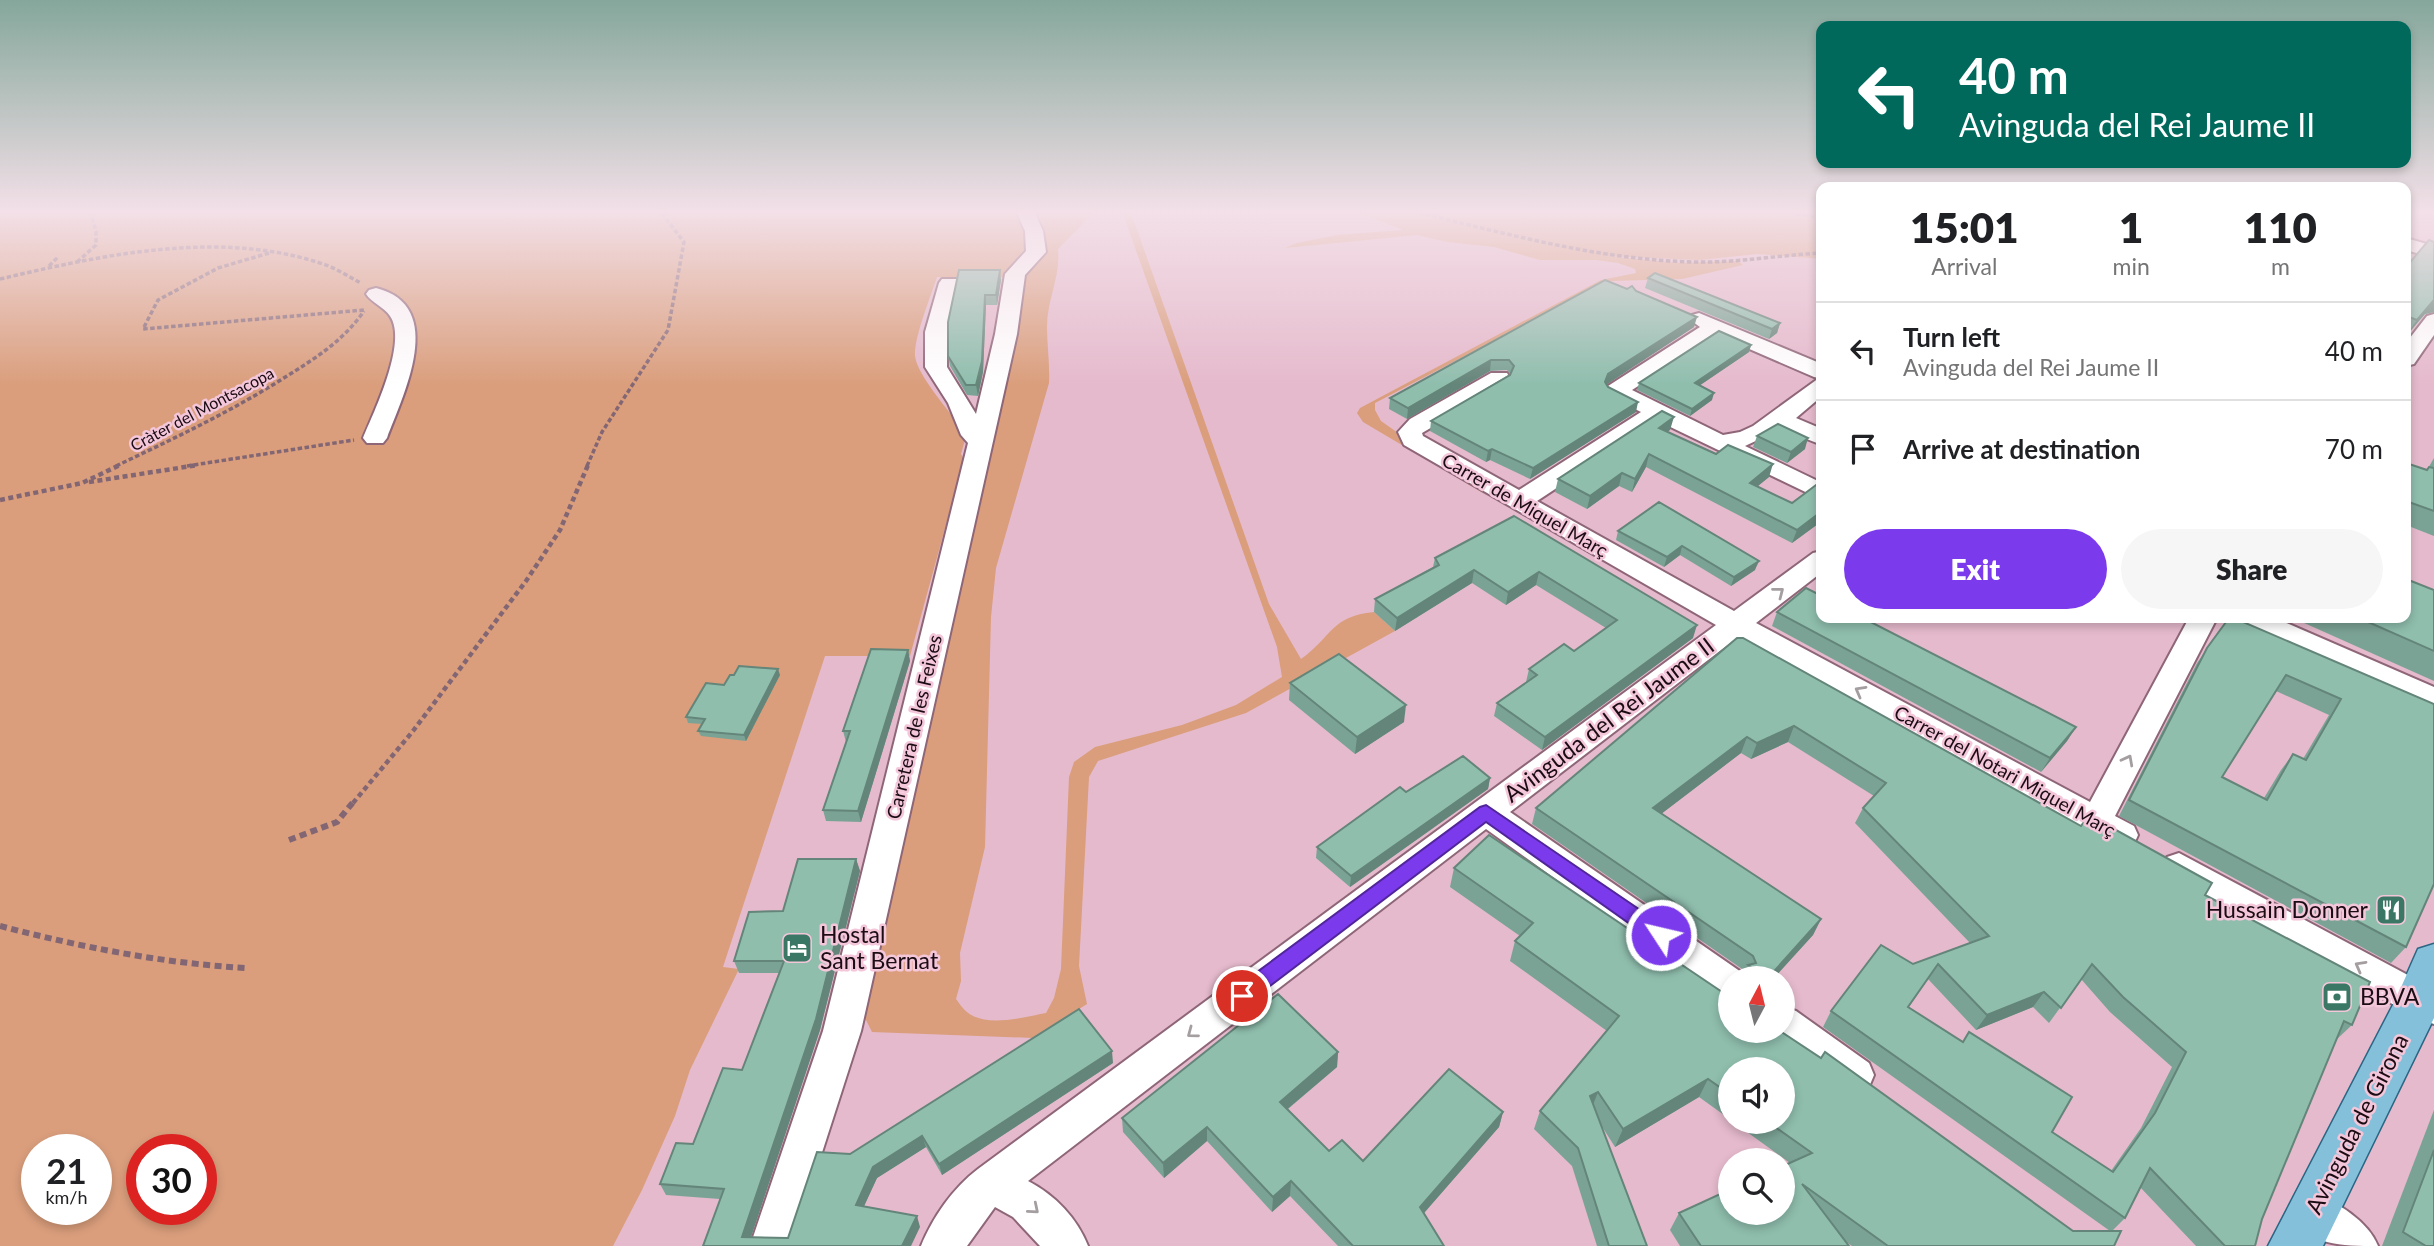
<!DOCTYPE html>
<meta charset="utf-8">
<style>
body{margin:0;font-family:Lato,sans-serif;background:#f6f6f6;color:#202124;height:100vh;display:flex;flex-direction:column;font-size:26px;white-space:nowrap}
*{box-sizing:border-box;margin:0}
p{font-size:23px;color:#757577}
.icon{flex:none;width:38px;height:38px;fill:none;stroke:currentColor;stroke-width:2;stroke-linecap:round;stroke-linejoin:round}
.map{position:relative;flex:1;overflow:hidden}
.details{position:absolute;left:1816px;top:182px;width:595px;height:441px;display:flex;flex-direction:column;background:#fff;border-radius:14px;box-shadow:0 4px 10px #0003}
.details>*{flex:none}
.banner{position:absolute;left:1816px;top:21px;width:595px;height:147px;border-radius:14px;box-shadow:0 4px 10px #0003;background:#00695c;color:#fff;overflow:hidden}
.needle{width:46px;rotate:7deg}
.controls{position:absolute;left:1718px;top:966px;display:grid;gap:14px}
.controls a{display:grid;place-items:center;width:77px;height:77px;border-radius:50%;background:#fff;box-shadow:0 4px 10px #0003;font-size:35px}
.speed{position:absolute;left:21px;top:1134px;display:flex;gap:14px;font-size:35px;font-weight:700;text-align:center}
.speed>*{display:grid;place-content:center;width:91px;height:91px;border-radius:50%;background:#fff;box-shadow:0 4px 10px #0003;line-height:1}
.speed small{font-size:18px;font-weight:400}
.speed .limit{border:10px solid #d22;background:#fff;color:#111}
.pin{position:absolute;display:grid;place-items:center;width:60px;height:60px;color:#fff;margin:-30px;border:4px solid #fff;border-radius:50%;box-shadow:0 2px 7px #0007}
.me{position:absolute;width:77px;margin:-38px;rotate:305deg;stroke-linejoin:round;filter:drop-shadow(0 0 5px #0008)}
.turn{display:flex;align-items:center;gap:24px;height:147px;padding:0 28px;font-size:32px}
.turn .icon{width:91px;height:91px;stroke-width:2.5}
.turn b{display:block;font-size:49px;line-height:60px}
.eta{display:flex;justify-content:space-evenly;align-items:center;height:119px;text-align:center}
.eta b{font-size:42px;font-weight:800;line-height:49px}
.cta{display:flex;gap:14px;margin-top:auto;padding:14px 28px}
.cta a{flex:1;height:80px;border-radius:42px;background:#7c3aed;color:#fff;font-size:28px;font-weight:800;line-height:80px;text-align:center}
.cta a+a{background:#f6f6f6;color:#202124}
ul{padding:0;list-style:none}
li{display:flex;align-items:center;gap:21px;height:98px;padding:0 28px;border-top:2px solid #e0e0e0}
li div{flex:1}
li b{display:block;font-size:26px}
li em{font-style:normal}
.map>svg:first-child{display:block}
</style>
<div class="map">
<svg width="2434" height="1246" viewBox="0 0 2434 1246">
<rect width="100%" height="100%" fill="#e5bacc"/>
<g fill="#da9e7c" fill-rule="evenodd">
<path d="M0,211h1095l-37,38c3,26 -11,51 -11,78 0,19 3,37 2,56l-53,185 -5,49 -6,230 -25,106 1,28 -5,18c3,4 7,10 11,13 19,16 57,5 79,1l8,-15 7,-29 8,-192 5,-15 21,-15 87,-22 54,-20 46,-28 -5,-30 -155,-436h8l10,27 129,366 32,55c31,-22 30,-43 73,-47l21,19 -149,82 -148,48 -9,16 -10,189 8,38 -54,34 -161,-6 -15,-30 160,-725h-80c-6,19 -23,60 -22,79 2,19 36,57 47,73l3,11 -4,14 3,5 -54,197h-85l-102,311 16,2 -49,101 -15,46 -33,74 -29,56h-613zM37,1150h59v59h-59zM142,1150h59v59h-59z"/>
<path d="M1353,211h469v48l-65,-5 -57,6 -95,-4 74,7 59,-2 5,4 -61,14 -74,2 -233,122v7l6,11 107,75 -125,-74 -6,-9 3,-5 241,-128 35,-7 -1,-4 -17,-6 -22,-3h-56l-46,-13 -46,-5 -31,-7 -132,13 12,-5 41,-8 66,-5z"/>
</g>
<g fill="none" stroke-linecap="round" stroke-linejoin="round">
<g stroke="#8e6678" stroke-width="4">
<g id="minor">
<path d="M1016,211h18l9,20 3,21 -21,23 -8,59 -156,697 -69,215h-42l73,-215 145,-588 -7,-8 -13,-32 -23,-36v-35l14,-49 3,-4h14l3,4 -12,49v35l29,47 19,-80 10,-60 21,-23 -1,-20z"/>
<path d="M2406,238l28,8v12l-28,-8z"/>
<path d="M376,288c72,18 27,107 11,150l-4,5h-16l-4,-5c11,-26 45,-96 27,-122 -6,-9 -18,-13 -24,-22l3,-4z"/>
<path d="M1699,313l123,51v32l-26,22 26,11v16l-41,-16 -36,17 77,37v17l-164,-79 -121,80 197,110 79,-58 9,-2v21l-66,51 334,179 99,-184h28l-102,198 19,10 4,9 -4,9 -12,4 -12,-4 -372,-207 -228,175 234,162 2,4h-15v23l-13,-5 -232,-167 -458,352c27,14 49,37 60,65h-48l-27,-29 -18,-10 -28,39h-46c12,-29 32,-58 57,-77l738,-544 -312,-180 -6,-13 12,-13 81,-46h16l3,5 -3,5 -85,50 1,3 96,54 122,-78 -33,-16 -3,-5 3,-5 92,-59 -11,-8 3,-4zM1717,335l97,42 5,1 -66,48 -13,6 -17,3 -91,-45z"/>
<path d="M2434,314v21l-20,29 -8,2v-23l21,-27z"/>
<path d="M2237,618h38l159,69v23l-193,-85z"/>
<path d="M2179,853l255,136v35l-13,-4 -254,-143 -5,-10 5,-10z"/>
<path d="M1783,1007l13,4 73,52 5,12 -5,12 -14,6 -14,-6 -71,-52 -2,-4h15z"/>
<path d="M2312,1192c25,10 56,29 66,54 -37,0 -70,0 -87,-33l6,-15z"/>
</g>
</g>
<g stroke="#2a6684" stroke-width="3">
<path id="major" d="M2434,944v74l-111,228h-55l127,-245 23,-52z"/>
</g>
<g stroke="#836673" stroke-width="3.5" stroke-dasharray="4.5 2.5" stroke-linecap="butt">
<path d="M1412,211c93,22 186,49 283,51 42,1 84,-7 127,-9"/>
<path d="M1783,211l39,7"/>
<path d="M269,253l-51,15 -60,32 -15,29 221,-19"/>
<path d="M77,262l19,-17v-14l-6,-20"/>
<path d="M49,266l9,-9"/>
<path d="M0,279c102,-24 220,-50 323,-15 13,4 26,13 38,19"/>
<path d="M116,466c59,-28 116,-55 171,-90 29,-18 57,-36 77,-65"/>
<path d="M187,466l167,-26"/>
<path d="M587,466l15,-34 66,-102 16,-88 -24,-31"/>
</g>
<g stroke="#836673" stroke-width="4.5" stroke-dasharray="5 3.5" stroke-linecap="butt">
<path d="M89,482l109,-17"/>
<path d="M0,500l82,-17 38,-18"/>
<path d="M353,803l60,-72 113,-150 34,-51 28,-65"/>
</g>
<g stroke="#836673" stroke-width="6" stroke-dasharray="7 4.5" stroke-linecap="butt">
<path d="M289,840l48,-18 17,-21"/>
<path d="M0,926c81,21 161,37 245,42"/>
</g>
<use href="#minor" fill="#fff" fill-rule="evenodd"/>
<use href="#major" fill="#84c0da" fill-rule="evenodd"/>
</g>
<g fill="#7ba395" fill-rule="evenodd">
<path d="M2434,242v70l-9,2 -19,22v-69z"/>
<path d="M1648,278l132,45 -3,10 -8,6 -124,-51z"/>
<path d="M1001,280l-4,25h-11l-3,67 -5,24 -11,-1 -17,-29 -2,-10v-34z"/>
<path d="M1627,289l9,2 58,36 -88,57 30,28 -106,67 -40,-19 -4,2 -56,-31 1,-10 79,-47 -3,-4 -17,1 -83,48 -18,-10 1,-11z"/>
<path d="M1751,345l-2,7 -49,33 12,15 -22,16 -53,-26 2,-7z"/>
<path d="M1822,393v11l-4,-1z"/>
<path d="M1670,430l-3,2 102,45 -12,9 35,17 30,-16v34l-30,22 -146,-76 -14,25 -13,-6 -32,23 -32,-17 3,-13z"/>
<path d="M1757,436l48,13 -18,14 -34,-16z"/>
<path d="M2434,458v78l-28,-11v-62l21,7z"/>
<path d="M1659,502l96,68 -24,16 -51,-31 -16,12 -48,-27 2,-9z"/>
<path d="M1514,516l179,122 -151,112 -48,-34 3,-13 29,-21 3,-13 45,-18 32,-23 -70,-43 -30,20 -34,-22 -77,48 -21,-19 1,-13 58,-32 2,-9z"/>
<path d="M2434,590v91l-141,-63h113z"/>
<path d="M1777,612l299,115 -9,14 -26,31 -269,-146z"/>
<path d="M2229,618l205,86 -28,243 -15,16 -272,-147 78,-153zM2276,691l53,24 -26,44 -10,-5 -12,16 -17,28 -42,-21z"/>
<path d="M1737,638l468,257 147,130 -16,15 -74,179 -7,27h-59l-56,-59 -15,31 -13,13 2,15h-262l-7,-5 4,5h-169l-10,-16 9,-17 111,-50 -57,-41h50l-52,-53v51l-32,-23 -84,50 -14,-22 46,121h-50l-25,-80 -38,-37 6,-18 67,-80 -97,-70 5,-20 5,-5 -70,-49 4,-19 619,363h37l-287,-204 8,-16 82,-47 57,-21 -115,-120 8,-15 11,-12 -86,-54 -37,17 -10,-6 -80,61 160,105 -8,16 -39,43h-32l3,-7 -213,-147 4,-16zM1928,979l48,51 57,-23 16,16 32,-44 29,33 62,55 -31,61 -30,43 -59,-39 -144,-124z"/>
<path d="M908,650l2,11 -49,161 -35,-1 -3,-11 23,-68 -3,-11z"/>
<path d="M780,675l-34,66 -45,-5 -3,-5 4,-7 -14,-1 -2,-6 38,-32z"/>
<path d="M1290,683l114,39 -49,32 -66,-54z"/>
<path d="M1490,778l-2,11 -138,98 -34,-29 1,-11 89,-55z"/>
<path d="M856,859l4,12 -40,159 -69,207 37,1 62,-84 263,-91 -171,112 -16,-28 -49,31 -13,28 56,21 -217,19 17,-47 -54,-4 -6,-11 33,-40 49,-74 37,-97h-40l-5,-12 49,-50z"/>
<path d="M1338,1052l-1,15 -49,42 41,42 34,10 140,-49 -4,15 -75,86 20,33h-106l-48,-50 -18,16 -65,-71 -43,37 -41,-46 -1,-14z"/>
<path d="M2434,1110v136h-52z"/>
</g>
<g fill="#648579">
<path d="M1000,270l1,10 -4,25 -1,-10z"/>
<path d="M985,295l1,10 -3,67 -5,24 -2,-11z"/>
<path d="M2434,300v12l-9,2 -19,22 11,-16z"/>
<path d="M1697,317l-3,10 -88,58 -1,-3 3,-8z"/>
<path d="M1780,323l-3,10 -8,6 3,-10z"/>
<path d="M1751,345l-2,7 -56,38 2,-7z"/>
<path d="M1491,360l-1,11 -83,48 1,-11z"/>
<path d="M1714,393l-2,7 -22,16 2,-7z"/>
<path d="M1638,402l-2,10 -106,67 3,-11z"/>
<path d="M1674,417l-4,13 -15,11 4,-13z"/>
<path d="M1808,438l-3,11 -18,14 4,-11z"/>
<path d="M1492,449l-2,11 -4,2 2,-11z"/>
<path d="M1649,454l-3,13 -14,25 3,-13z"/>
<path d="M1773,464l-4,13 -23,19 4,-13z"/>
<path d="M1622,473l-3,13 -32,23 3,-13z"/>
<path d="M1822,511v10l-30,22 5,-13z"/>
<path d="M1682,546l-2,9 -16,12 3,-10z"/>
<path d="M1759,561l-4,9 -24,16 3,-9z"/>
<path d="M1474,570l-2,13 -77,48 2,-13z"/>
<path d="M1539,572l-3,13 -30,20 2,-13z"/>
<path d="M1697,625l-4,13 -151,112 3,-13z"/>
<path d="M908,650l2,11 -49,161 -3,-11z"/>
<path d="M778,669l2,6 -34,66 -2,-6z"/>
<path d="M1406,705l-2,17 -49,32 2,-17z"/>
<path d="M1794,726l-6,16 -37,17 6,-16z"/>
<path d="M2076,727l-9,14 -26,31 9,-14z"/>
<path d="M1747,737l-6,16 -93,71 5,-16z"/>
<path d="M1490,778l-2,11 -138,98 1,-11z"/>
<path d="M856,859l4,12 -40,159 -72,216 -6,-9z"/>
<path d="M1821,919l-8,16 -39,43h-6z"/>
<path d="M2044,992l-11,15 -57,23 11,-15z"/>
<path d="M1112,1051l1,12 -171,112 -3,-11z"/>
<path d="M1338,1052l-1,15 -58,49 1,-14z"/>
<path d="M1708,1079l-9,18 -84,50 8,-18z"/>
<path d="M1598,1092l-7,18 -1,-14z"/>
<path d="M1503,1112l-4,15 -82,94 3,-14z"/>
<path d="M1207,1127v14l-43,37 -1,-15z"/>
<path d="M922,1136l4,11 -49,31 -17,37 -4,-10 17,-38z"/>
<path d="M1291,1181l-1,15 -18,16 1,-15z"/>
<path d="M917,1216l3,11 -9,19h-9z"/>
</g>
<g fill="#8fbead" stroke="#648579" stroke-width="2" fill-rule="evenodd">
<path d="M2429,240l5,2v58l-17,20 -11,-4v-49z"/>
<path d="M959,270h41l-4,25h-11l-3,66 -6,24h-10l-18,-29v-34z"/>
<path d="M1655,273l125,50 -8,6 -124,-51z"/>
<path d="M1605,280l22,9 5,-3 4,5 61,26 -89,57 -3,8 3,5 30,15 -105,66 -41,-19 -4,2 -57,-30 79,-46 4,-9 -5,-6h-18l-83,48 -18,-10z"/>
<path d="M1719,331l32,14 -56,38 19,10 -22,16 -53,-26z"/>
<path d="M1662,411l12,6 -15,11 57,26 12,-9 45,19 -23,19 42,20 24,-18 6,2v24l-25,19 -148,-76 -14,25 -13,-6 -32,23 -32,-17z"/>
<path d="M1778,424l30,14 -17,14 -34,-16z"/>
<path d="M2406,463l21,7 2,-3 5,1v43l-28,-10z"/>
<path d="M1659,502l100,59 -25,16 -52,-31 -15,11 -49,-26z"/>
<path d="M1514,516l183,109 -152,112 -48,-34 40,-28 -8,-6 35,-25 10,7 43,-31 -78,-48 -31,20 -34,-22 -77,48 -22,-19 64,-34 -4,-7z"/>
<path d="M2406,579l28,11v61l-75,-33h47z"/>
<path d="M1806,588l16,8v22h41l213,109 -26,31 -273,-146z"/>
<path d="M2229,618h5l200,86v180l-28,63 -277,-147 78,-152zM2286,675l55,24 -35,61 -13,-6 -26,46 -45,-23z"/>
<path d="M1737,638h6l338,188 8,-11 123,68 -7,12 165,87 -18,43 -8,-4 -82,198 -7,27h-30l-75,-78 -25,50 -294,-207 50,-66 32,19 76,-28 -126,-128 23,-25 -92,-57 -37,17 -10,-6 -94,71 168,111 -53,59h-2l-18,-13 8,-2 -3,-7 -217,-148zM1938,964l49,51 57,-23 17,16 31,-44 31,33 63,55 -31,61 -42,59 -61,-40 20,-35 -103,-65 -6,10 -55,-35z"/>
<path d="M871,649l37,1 -50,161 -35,-1 27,-79h-7z"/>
<path d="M1339,654l67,51 -49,32 -67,-54z"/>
<path d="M739,666l39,3 -34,66 -46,-4 7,-12 -19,-2 20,-34 18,2 6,-10h4z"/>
<path d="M1463,756l27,22 -139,98 -34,-29 83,-60 6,5z"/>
<path d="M1489,835l242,163v33h49l41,27 4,-6 248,179h48l-7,15h-226l-86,-62 47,62h-148l-22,-33 52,-24v24h52v-47l29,-13 -44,-31h15v-53h-52v26l-23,-16 -85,50 -25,-37 -8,4 57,150h-38l-31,-98 -38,-37 79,-95 -104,-75 18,-18 -79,-55z"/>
<path d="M798,859h58l-40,160 -74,218 46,1 29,-86 33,2 229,-145 33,42 -173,113 -17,-28 -49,31 -17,38 61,11 -15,30h-199l21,-57 -64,-5 16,-41 17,1 30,-76 19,2 42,-109h-50l15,-49 34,-1z"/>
<path d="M1278,994l60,58 -58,50 49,49 13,-11 21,21 86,-92 54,43 -83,95 24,39h-91l-62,-65 -18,16 -66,-70 -44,36 -41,-45z"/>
<path d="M2434,1150v96h-8l-23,-14z"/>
</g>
<defs><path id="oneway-chevron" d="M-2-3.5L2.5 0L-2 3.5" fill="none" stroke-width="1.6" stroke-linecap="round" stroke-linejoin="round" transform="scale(1.75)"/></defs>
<g stroke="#a49ea1">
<use href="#oneway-chevron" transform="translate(1779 592) rotate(-38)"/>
<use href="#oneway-chevron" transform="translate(1860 691) rotate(-151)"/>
<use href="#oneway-chevron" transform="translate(2128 760) rotate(-62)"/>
<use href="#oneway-chevron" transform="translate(2360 966) rotate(-151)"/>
<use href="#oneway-chevron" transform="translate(1192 1033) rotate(143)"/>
<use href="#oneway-chevron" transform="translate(1034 1209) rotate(40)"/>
</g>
<linearGradient id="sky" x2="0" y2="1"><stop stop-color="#85a79b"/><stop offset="0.55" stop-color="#f3e0e8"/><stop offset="1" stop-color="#f3e0e8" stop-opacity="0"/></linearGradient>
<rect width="2434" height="385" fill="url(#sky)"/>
<path fill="#7c3aed" stroke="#51269a" stroke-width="2" d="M1486,805l182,124 3,6 -3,6 -7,2 -7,-2 -168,-119 -237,180 -7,3 -8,-3 -3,-6 3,-7 246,-182z"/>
<defs>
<g id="restaurant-square" transform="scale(1.575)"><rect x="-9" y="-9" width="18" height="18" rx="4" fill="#3a7865" stroke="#f3c6d9"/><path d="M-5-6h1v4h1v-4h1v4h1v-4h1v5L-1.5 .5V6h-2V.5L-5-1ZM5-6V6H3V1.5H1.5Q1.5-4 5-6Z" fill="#fff"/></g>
<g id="hotel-square" transform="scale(1.575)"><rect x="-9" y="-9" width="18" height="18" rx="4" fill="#3a7865" stroke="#f3c6d9"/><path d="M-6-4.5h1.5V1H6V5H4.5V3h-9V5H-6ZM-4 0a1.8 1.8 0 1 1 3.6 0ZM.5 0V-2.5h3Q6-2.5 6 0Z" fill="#fff"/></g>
<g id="bank-square" transform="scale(1.575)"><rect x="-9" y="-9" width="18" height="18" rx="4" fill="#3a7865" stroke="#f3c6d9"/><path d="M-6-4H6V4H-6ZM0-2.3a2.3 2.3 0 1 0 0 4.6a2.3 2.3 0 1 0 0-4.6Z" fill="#fff"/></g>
</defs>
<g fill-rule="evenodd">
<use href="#restaurant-square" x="2391" y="910"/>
<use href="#hotel-square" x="797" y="948"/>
<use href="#bank-square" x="2337" y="997"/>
</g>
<g text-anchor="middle" stroke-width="5" stroke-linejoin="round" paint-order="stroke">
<g font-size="16" fill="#1b0c13" stroke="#f3c6d9">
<text transform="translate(202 409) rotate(-28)" y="6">Cràter del Montsacopa</text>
</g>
<g font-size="19" fill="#1b0c13" stroke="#f3c6d9">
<text transform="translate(1525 505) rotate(30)" y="7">Carrer de Miquel Març</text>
<text transform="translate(914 727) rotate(-77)" y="7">Carretera de les Feixes</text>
<text transform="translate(2005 771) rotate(29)" y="7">Carrer del Notari Miquel Març</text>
</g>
<g font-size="23" fill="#1b0c13" stroke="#f3c6d9">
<text transform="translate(1609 720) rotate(-37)" y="8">Avinguda del Rei Jaume II</text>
<text transform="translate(2357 1124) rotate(-63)" y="8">Avinguda de Girona</text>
</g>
<g font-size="23" fill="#1b0c13" stroke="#f3c6d9" text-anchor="start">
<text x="2368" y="918" text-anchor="end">Hussain Donner</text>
<text x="820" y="943">Hostal<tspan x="820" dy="26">Sant Bernat</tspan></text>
<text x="2360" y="1005">BBVA</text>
</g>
</g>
</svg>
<div class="controls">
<a><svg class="needle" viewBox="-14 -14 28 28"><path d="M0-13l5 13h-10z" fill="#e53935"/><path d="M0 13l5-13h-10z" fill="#757577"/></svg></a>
<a><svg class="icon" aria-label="sound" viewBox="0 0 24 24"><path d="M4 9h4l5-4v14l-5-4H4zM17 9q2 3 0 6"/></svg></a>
<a><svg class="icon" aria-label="search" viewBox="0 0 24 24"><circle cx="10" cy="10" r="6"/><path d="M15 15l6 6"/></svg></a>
</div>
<div class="speed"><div>21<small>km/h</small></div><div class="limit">30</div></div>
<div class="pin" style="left:1242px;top:996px;background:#d93025"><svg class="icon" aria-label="arrive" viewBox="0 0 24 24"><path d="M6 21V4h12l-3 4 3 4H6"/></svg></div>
<svg class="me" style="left:1661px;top:935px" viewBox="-20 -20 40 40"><circle r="17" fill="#7c3aed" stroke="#fff" stroke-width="3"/><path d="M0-11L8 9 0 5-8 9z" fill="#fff"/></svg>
<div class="banner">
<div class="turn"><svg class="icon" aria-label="left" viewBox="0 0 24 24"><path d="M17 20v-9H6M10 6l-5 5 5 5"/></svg><div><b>40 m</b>Avinguda del Rei Jaume II</div></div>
</div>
<section class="details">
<div class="eta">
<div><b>15:01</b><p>Arrival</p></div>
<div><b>1</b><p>min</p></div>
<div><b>110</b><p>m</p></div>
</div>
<ul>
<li><svg class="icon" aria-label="left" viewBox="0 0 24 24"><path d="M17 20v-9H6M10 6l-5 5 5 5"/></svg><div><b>Turn left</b><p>Avinguda del Rei Jaume II</p></div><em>40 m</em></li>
<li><svg class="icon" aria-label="arrive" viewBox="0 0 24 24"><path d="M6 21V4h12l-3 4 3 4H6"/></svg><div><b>Arrive at destination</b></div><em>70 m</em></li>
</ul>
<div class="cta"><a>Exit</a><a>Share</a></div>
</section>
</div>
